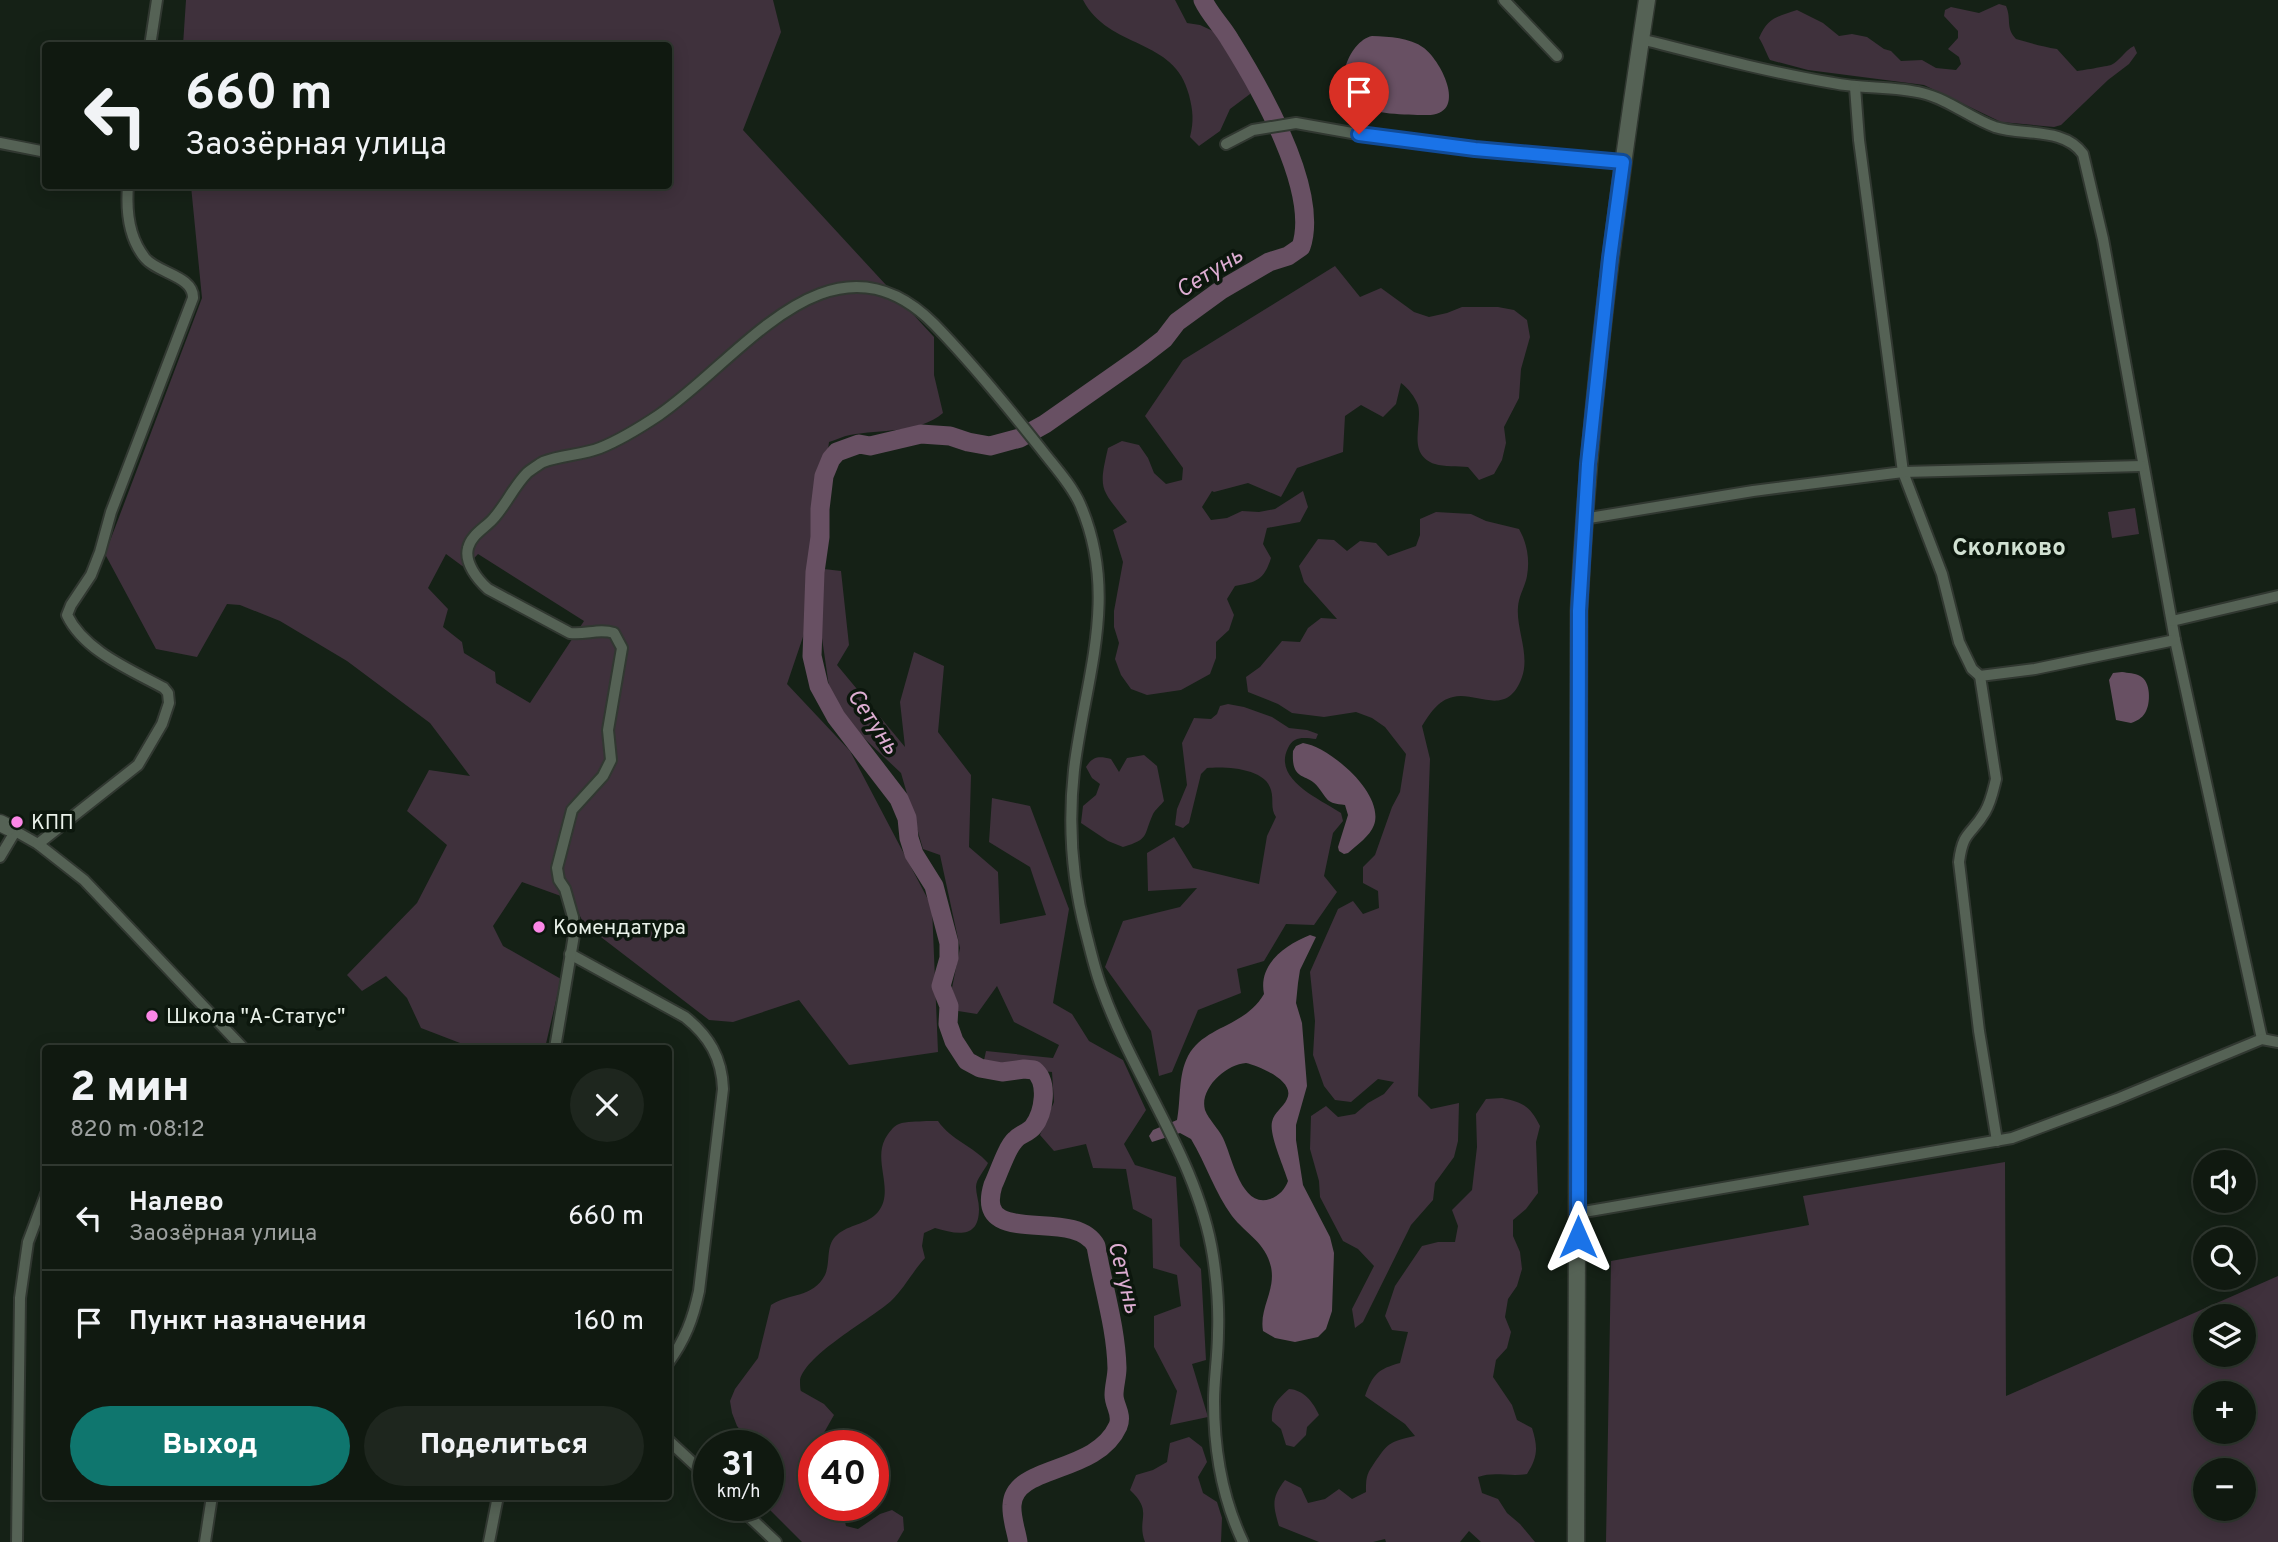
<!DOCTYPE html>
<html lang="ru">
<meta charset="utf-8">
<style>
body{margin:0;font-family:Overpass,sans-serif;background:#1e261e;color:#f1f3f6;height:100vh;display:flex;flex-direction:column;font-size:26px;white-space:nowrap}
*{box-sizing:border-box;margin:0}
p{font-size:23px;color:#9ca09f}
.icon{flex:none;width:38px;height:38px;fill:none;stroke:currentColor;stroke-width:2;stroke-linecap:round;stroke-linejoin:round}
.map{position:relative;flex:1;overflow:hidden}
.side{position:absolute;left:42px;top:1045px;width:630px;height:455px;display:flex;flex-direction:column;background:#101910;border-radius:7px;box-shadow:0 4px 18px #0003,0 0 0 2px #303830}
.side>*{flex:none}
.top-card{position:absolute;left:42px;top:42px;width:630px;height:147px;border-radius:7px;box-shadow:0 4px 18px #0003,0 0 0 2px #303830;background:#101910;color:#f1f3f6;overflow:hidden}
.fabs{position:absolute;left:2193px;top:1150px;display:grid;gap:14px}
.fabs a{display:grid;place-items:center;width:63px;height:63px;border-radius:50%;background:#101910;box-shadow:0 4px 18px #0003,0 0 0 2px #303830;font-size:35px}
.speed{position:absolute;left:693px;top:1430px;display:flex;gap:14px;font-size:35px;font-weight:700;text-align:center}
.speed>*{display:grid;place-content:center;width:91px;height:91px;border-radius:50%;background:#101910;box-shadow:0 4px 18px #0003,0 0 0 2px #303830;line-height:1}
.speed small{font-size:18px;font-weight:400}
.speed .limit{border:10px solid #d22;background:#fff;color:#111}
.pin{position:absolute;display:grid;place-items:center;width:60px;height:60px;color:#fff;margin:-72px -30px;border-radius:50% 50% 50% 0;rotate:-45deg;box-shadow:0 0 7px #0007}
.pin .icon{rotate:45deg}
.me{position:absolute;width:77px;margin:-38px;rotate:0deg;stroke-linejoin:round;filter:drop-shadow(0 0 5px #0008)}
.turn{display:flex;align-items:center;gap:24px;height:147px;padding:0 28px;font-size:32px}
.turn .icon{width:91px;height:91px;stroke-width:2.5}
.turn b{display:block;font-size:49px;line-height:60px}
.round{display:grid;place-items:center;flex:none;width:74px;height:74px;border-radius:37px;background:#1e261e}
.headline{display:flex;align-items:center;justify-content:space-between;height:119px;padding:0 28px}
h1{font-size:42px;font-weight:800;line-height:52px}
.primary-button{display:flex;gap:14px;margin-top:auto;padding:14px 28px}
.primary-button a{flex:1;height:80px;border-radius:42px;background:#0f766e;color:#fff;font-size:28px;font-weight:800;line-height:80px;text-align:center}
.primary-button a+a{background:#1e261e;color:#f1f3f6}
ul{padding:0;list-style:none}
li{display:flex;align-items:center;gap:21px;height:105px;padding:0 28px;border-top:2px solid #303830}
li div{flex:1}
li b{display:block;font-size:26px}
li em{font-style:normal}
.map>svg:first-child{display:block}
</style>
<div class="map">
<svg width="2278" height="1542" viewBox="0 0 2278 1542">
<rect width="100%" height="100%" fill="#152116"/>
<g fill="#3f313c" fill-rule="evenodd">
<path d="M186,0h587l8,32 -38,98 191,207v38l9,38c-25,21 -62,16 -93,22 -7,1 -14,5 -21,7l-24,189 -18,53 63,67 82,156 6,145 -89,13 -50,-65 -66,22 -24,-2 -125,-96 -12,-24 -50,-18 -29,44 10,20 58,33 -16,69h-80l-5,-5 -39,-15 -14,-30 -21,-22 -24,15 -15,-16 70,-72 30,-58 -40,-34 22,-41 41,6 -40,-53 -83,-62 -67,-40 -40,-16 -13,-1 -30,53 -41,-8 -51,-95 97,-256 -11,-112h477v-140l-485,-1zM446,554l19,14 13,-14 106,67 -54,82 -34,-20 -1,-11 -31,-19 -2,-11 -19,-15 5,-18 -20,-21z"/>
<path d="M1083,0h92l12,23 13,2 13,6 9,9 28,42v12l-20,15 -10,22 -21,15 -9,-9c4,-16 3,-26 -1,-42 -14,-58 -80,-45 -106,-95z"/>
<path d="M1999,4l7,2c6,14 -1,21 10,33 14,4 27,8 41,10l20,22c2,0 31,-5 34,-6 9,-4 13,-14 23,-19l3,7 -8,11 -21,16 -47,45 -7,2 -53,-5 -77,-37 -116,-15 -38,-10c-2,-3 -7,-16 -11,-22 9,-21 18,-21 38,-28l26,13 16,13 13,-2 15,3 17,12 7,2 10,10 21,-1 14,8 20,2 5,-6 -2,-7 -11,-8 10,-11v-7l-14,-15 1,-6 6,-3 28,6z"/>
<path d="M1335,266l25,31 21,-9 33,24 15,5 18,-4 15,-6h36l16,3 13,10 3,17 -9,32 -2,29 -15,29 2,16 -4,17 -8,14 -15,6 -11,-13c-10,-1 -24,0 -33,-3 -29,-10 -12,-40 -17,-59 -3,-8 -10,-17 -17,-22l-5,21 -13,13 -22,-12 -16,11 -2,36 -46,16 -16,29 -33,-14 -34,9 -2,-1 -10,16 9,13 16,-2 15,-7 17,1 16,-3 28,-18 5,16 -8,15 -33,6 -4,16 8,14c-7,22 -14,24 -36,28l-8,13 7,16 -5,15 -13,12v16l-6,16 -29,16 -34,5 -16,-6 -10,-14 -6,-16 4,-16 -5,-16v-16l9,-49 -10,-32 14,-8c-26,-34 -29,-31 -19,-74l14,-7 17,4 9,13 6,15 12,11 16,-4 1,-12 -38,-52 38,-56z"/>
<path d="M2135,508l4,26 -27,4 -4,-26z"/>
<path d="M1436,512l35,2 15,7 33,8c8,14 11,30 8,47 -2,11 -8,19 -9,31 -2,22 12,47 4,70 -15,42 -45,14 -69,20 -15,3 -24,18 -31,29l8,33 -12,337 13,13 28,-6 -1,38 -4,16 -19,26 -2,17 -22,25 -48,97 -8,6 -3,-19 22,-43 -16,-17 -15,-8 -23,-44 -1,-16 -9,-32 1,-33 15,-10 12,11 17,-3 13,-11 16,-9 10,-12 -16,-3 -27,23 -16,-2 -11,-14 -11,-31 2,-34 -5,-49 28,-63 15,-8 10,13 16,-6 -1,-17 -15,-8v-16l12,-12 17,-48 8,-15 6,-38 -21,-27 -13,-9 -16,-6 -32,5 -32,-4 -14,-9 -30,-12 -2,-15 14,-10 22,-26 18,1 8,-14 13,-10 16,1 -33,-37 -5,-16 19,-27 16,1 13,11 13,-10 16,2 12,13 28,-10 4,-11v-16z"/>
<path d="M824,569l17,2 8,74 -12,20 68,82 -5,-45 14,-50 30,14 -6,66 33,43 -2,72 29,25 2,52 46,-9 -16,-48 -41,-25 3,-44 38,8 39,103 -16,94 19,11 17,27 34,19 23,50 -22,34 11,21 41,12 4,69 21,23 5,91 -14,4 16,53 -38,8 7,-34 -23,-44v-31l27,-10 -4,-31 -24,-7 -1,-49 -19,-10 -7,-40 -33,-1 -7,-24 -32,7 -14,-16 14,-33 -2,-30 -69,-7 3,-14 67,7 6,-13 -45,-23 -17,-36 -20,28 -19,-3 -6,-23 8,-40 -20,-93 -17,-6 -22,-76 -51,-48 -21,-38 -9,-63z"/>
<path d="M1228,704l16,3 28,10 17,11 18,2 11,4 -2,5c-11,-1 -22,-4 -28,9 -16,32 34,52 53,65l2,8 -10,12 -9,43 13,16 -23,33 -28,-1 -22,37 -27,8 4,24 -43,17 -26,62 -13,4 -8,-45 -46,-64 18,-46 57,-14 17,-19 -49,3 -1,-38 27,-16 19,31 66,16 8,-48 9,-19c-6,-9 -2,-17 -5,-27 -5,-22 -46,-24 -64,-22l-6,6 -12,49 -6,5 -8,-3 2,-16 10,-24 -5,-42 12,-25 17,1 6,-5 3,-8z"/>
<path d="M1144,755l13,11 7,35c-3,4 -9,9 -11,13 -10,22 -3,25 -30,33l-15,-6 -27,-18 2,-17 13,-11 4,-11 -8,-6 -6,-11c7,-11 13,-11 25,-8l8,13 8,-14z"/>
<path d="M1502,1098c22,5 28,8 38,28l-4,16 2,51 -12,16 -13,11v16l7,16 2,17 -5,17 -9,13 -3,18 6,15 -4,16 -11,12 -3,17 19,28 5,15 15,8c6,19 6,29 -5,46 -18,3 -33,-3 -49,3l4,16 16,6 9,14 13,11 15,18h-54l-12,-11 -9,11h-74l-1,-3 -12,3h-54l-40,-16c-6,-21 -8,-28 6,-46l16,8 7,15 17,-4 14,-10 13,10 14,-7c0,-13 0,-17 7,-27 15,-22 15,-23 42,-29l-10,-12 -40,-28c8,-22 13,-27 35,-33l8,-31 -16,-2 -7,-14 10,-30 27,-40 16,-4h17l3,-16 -6,-16 20,-20 5,-43 -1,-33 10,-15z"/>
<path d="M926,1121h12c13,19 35,25 50,42 -3,7 -12,16 -12,24 0,7 3,14 3,22 0,31 -23,25 -44,19l-11,5 -2,13 3,12c-12,13 -22,32 -34,43 -20,18 -85,53 -91,79 0,0 0,10 1,11l23,13 10,11 -17,30 -3,1v59h27l5,21 12,3 22,-15 12,-4 11,7 1,13 -7,12h-95l-37,-37h3v-59l-15,-1 -16,-19 -5,-13 -2,-12 5,-12 23,-31 13,-53c18,-12 42,-7 54,-30 6,-13 0,-30 12,-40 12,-11 30,-10 41,-23 17,-21 -5,-50 7,-73 3,-5 8,-13 14,-15 7,-3 19,-2 27,-3z"/>
<path d="M2005,1162l1,234 272,-120v266h-672l5,-281 198,-36 -6,-29zM2205,1316h39v38h-39zM2205,1393h39v39h-39zM2244,1470v38h-39v-38z"/>
<path d="M1289,1389c15,1 24,13 30,26l-12,12 -1,8 -12,12 -8,-2 -5,-16 -9,-8c-1,-16 6,-22 17,-32z"/>
<path d="M1189,1437l13,10 5,15 -9,15 5,16 14,9 5,16 -1,24h-76c-9,-23 9,-30 -15,-52l6,-15 17,-5 14,-8 3,-19z"/>
</g>
<g fill="#685063" fill-rule="evenodd">
<path d="M1372,36c18,1 37,1 52,12 19,15 45,69 1,67 -18,0 -53,-1 -69,-10 -26,-13 -8,-64 16,-69z"/>
<path d="M2122,672c6,1 13,1 18,4 11,5 11,28 5,37 -3,5 -8,8 -14,10l-15,-3 -7,-40 4,-7z"/>
<path d="M1303,743c27,4 82,51 71,82 -4,11 -17,20 -26,28l-4,1 -5,-3 -1,-4 10,-32 -3,-10c-19,-2 -16,-4 -27,-18 -11,-15 -27,-4 -25,-36l3,-5z"/>
<path d="M1310,935l6,2 -16,33 -2,13 -2,20 6,20 5,63 -11,39v15l7,45 27,52 4,16 -2,58 -6,18 -8,8 -23,5 -20,-4 -12,-7c-4,-23 13,-40 8,-64 -5,-24 -25,-33 -39,-51 -17,-23 -26,-52 -41,-77l-11,-6 -28,9 -3,-6 4,-6 24,-10c4,-20 1,-45 11,-64 17,-31 56,-28 76,-62 -6,-30 21,-49 46,-59zM1246,1063c13,3 50,18 41,36 -4,9 -13,13 -15,23 -3,13 12,45 16,59 -3,8 -9,15 -18,18 -29,10 -38,-43 -47,-61 -5,-10 -14,-18 -18,-28 -6,-21 21,-46 41,-47z"/>
</g>
<g fill="none" stroke-linecap="round" stroke-linejoin="round">
<path stroke="#685063" stroke-width="19" d="M1018,1542c-2,-12 -7,-25 -6,-37 2,-41 84,-30 106,-79 5,-12 -4,-20 -4,-31 0,-9 3,-18 3,-27 -1,-41 -14,-81 -21,-122 -22,-41 -123,5 -103,-61 5,-10 14,-38 22,-45 5,-6 13,-7 18,-13 11,-14 16,-45 1,-57l-10,-1 -22,3 -22,-4 -13,-7 -13,-20 -6,-17 1,-18 -8,-20 8,-28v-15l-15,-57 -20,-32 -5,-16 -2,-20 -8,-19 -63,-82 -17,-31 -7,-30 3,-84 5,-35v-28l4,-33 7,-17 6,-7 22,-8 11,2 51,-12 29,2 18,6 22,4 30,-8 25,-14 97,-68 22,-17 13,-17 44,-32 48,-28 19,-6 13,-9c19,-56 -41,-159 -71,-207 -8,-14 -20,-25 -27,-40"/>
<g stroke="#313831" stroke-width="14">
<g id="street">
<path d="M1504,0l53,56"/>
<path d="M1641,39c63,16 127,33 192,44 29,6 61,3 89,10 26,6 48,25 73,34 28,9 69,0 88,27l20,85 72,401 87,399"/>
<path d="M150,46l7,-46"/>
<path d="M1855,87l4,53 44,332 39,102 17,68 13,27 8,7"/>
<path d="M0,143l46,9"/>
<path d="M1226,144l27,-14 43,-7 84,15 243,24"/>
<path d="M1583,519l170,-28 150,-19 239,-6"/>
<path d="M2172,621l106,-25"/>
<path d="M8,827l30,17 46,36 159,168"/>
<path d="M38,844l100,-79 24,-41 7,-21 -1,-10 -4,-5c-33,-18 -80,-37 -97,-73l4,-10 20,-30 9,-23 11,-40 82,-214c1,-22 -36,-25 -48,-40 -17,-21 -19,-47 -17,-72"/>
<path d="M0,857l16,-27"/>
<path d="M570,954l115,63c24,19 37,41 38,72l-24,202c-6,28 -14,49 -31,72"/>
<path d="M555,1048l19,-113 -1,-18 -8,-28 -6,-9 -2,-12 15,-58 31,-34 8,-16 -3,-30 14,-82 -8,-15c-15,-5 -28,2 -44,0l-82,-44c-10,-9 -24,-26 -20,-41 3,-13 17,-20 25,-29 13,-14 21,-33 34,-46 2,-2 14,-10 16,-11 18,-7 39,-7 57,-14 20,-8 41,-21 59,-33 82,-56 172,-194 275,-91 38,39 73,82 107,125 13,17 30,35 39,55 40,92 5,174 -6,266 -6,55 -2,110 12,163 5,19 9,38 16,56 32,90 96,171 111,267 4,26 6,52 5,77 0,23 -4,46 -4,68 0,49 8,97 29,141"/>
<path d="M1997,1141l-18,-110 -20,-169c4,-32 12,-26 26,-50 6,-10 8,-21 11,-33l-16,-103 55,-7 140,-29"/>
<path d="M1578,1213l434,-75 105,-39 145,-60 16,3"/>
<path d="M668,1440l41,38"/>
<path d="M737,1505l39,37"/>
<path d="M17,1542l3,-244 8,-56 18,-48"/>
<path d="M205,1542l7,-46"/>
<path d="M489,1542l9,-46"/>
</g>
</g>
<g stroke="#313831" stroke-width="19">
<g id="secondary">
<path d="M0,823l8,4"/>
<path d="M1576,1542l3,-931c10,-205 37,-408 68,-611"/>
</g>
</g>
<use href="#street" stroke="#556255" stroke-width="10"/>
<use href="#secondary" stroke="#556255" stroke-width="16"/>
</g>
<g fill="none" stroke-linecap="round" stroke-linejoin="round">
<g stroke="#114b97" stroke-width="18">
<path id="route" d="M1359,134l116,15 148,13 -13,96 -22,206 -9,147 -1,626"/>
</g>
<use href="#route" stroke="#1a73e8" stroke-width="12"/>
</g>
<g fill="#fb87e6" stroke="#0c170d" stroke-width="2.5">
<circle cx="17" cy="822" r="7"/>
<circle cx="539" cy="927" r="7"/>
<circle cx="152" cy="1016" r="7"/>
</g>
<g text-anchor="middle" stroke-width="7" stroke-linejoin="round" paint-order="stroke">
<g font-size="21" fill="#e9f1e9" stroke="#0c170d" text-anchor="start">
<text x="31" y="829">КПП</text>
<text x="553" y="934">Комендатура</text>
<text x="166" y="1023">Школа "А-Статус"</text>
</g>
<g font-size="23" font-style="italic" fill="#ddadd2" stroke="#0c170d">
<text transform="translate(1209 272) rotate(-32)" y="8">Сетунь</text>
<text transform="translate(874 721) rotate(56)" y="8">Сетунь</text>
<text transform="translate(1125 1277) rotate(76)" y="8">Сетунь</text>
</g>
<g font-size="24" font-weight="bold" fill="#d1e1d2" stroke="#0c170d">
<text x="2009" y="555">Сколково</text>
</g>
</g>
</svg>
<div class="fabs">
<a><svg class="icon" aria-label="sound" viewBox="0 0 24 24"><path d="M4 9h4l5-4v14l-5-4H4zM17 9q2 3 0 6"/></svg></a>
<a><svg class="icon" aria-label="search" viewBox="0 0 24 24"><circle cx="10" cy="10" r="6"/><path d="M15 15l6 6"/></svg></a>
<a><svg class="icon" aria-label="layers" viewBox="0 0 24 24"><path d="M12 4l9 5-9 5-9-5zM3 14l9 5 9-5"/></svg></a>
<a>+</a>
<a>−</a>
</div>
<div class="speed"><div>31<small>km/h</small></div><div class="limit">40</div></div>
<div class="pin" style="left:1359px;top:134px;background:#d93025"><svg class="icon" aria-label="arrive" viewBox="0 0 24 24"><path d="M6 21V4h12l-3 4 3 4H6"/></svg></div>
<svg class="me" style="left:1578px;top:1237px" viewBox="-20 -20 40 40"><path d="M0-17L14 15 0 8-14 15z" fill="#1a73e8" stroke="#fff" stroke-width="4"/></svg>
<div class="top-card">
<div class="turn"><svg class="icon" aria-label="left" viewBox="0 0 24 24"><path d="M17 20v-9H6M10 6l-5 5 5 5"/></svg><div><b>660 m</b>Заозёрная улица</div></div>
</div>
<section class="side">
<div class="headline"><div><h1>2 мин</h1><p>820 m · 08:12</p></div><a class="round"><svg class="icon" aria-label="close" viewBox="0 0 24 24"><path d="M6 6l12 12M18 6L6 18"/></svg></a></div>
<ul>
<li><svg class="icon" aria-label="left" viewBox="0 0 24 24"><path d="M17 20v-9H6M10 6l-5 5 5 5"/></svg><div><b>Налево</b><p>Заозёрная улица</p></div><em>660 m</em></li>
<li><svg class="icon" aria-label="arrive" viewBox="0 0 24 24"><path d="M6 21V4h12l-3 4 3 4H6"/></svg><div><b>Пункт назначения</b></div><em>160 m</em></li>
</ul>
<div class="primary-button"><a>Выход</a><a>Поделиться</a></div>
</section>
</div>
